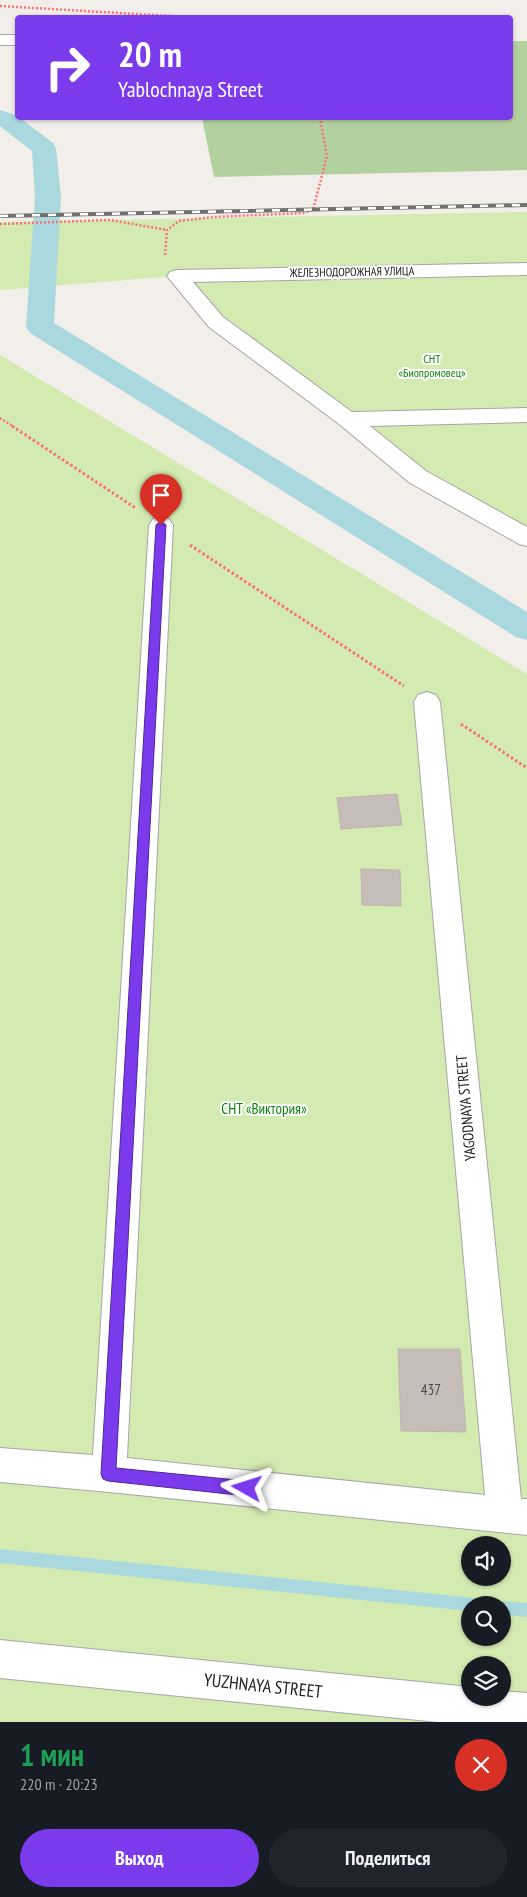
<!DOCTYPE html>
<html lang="ru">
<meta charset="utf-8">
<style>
body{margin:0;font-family:"PT Sans Narrow",sans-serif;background:#20242c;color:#f1f3f6;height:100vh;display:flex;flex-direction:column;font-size:19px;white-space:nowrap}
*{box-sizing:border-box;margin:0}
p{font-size:16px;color:#9ea1a6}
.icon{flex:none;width:28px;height:28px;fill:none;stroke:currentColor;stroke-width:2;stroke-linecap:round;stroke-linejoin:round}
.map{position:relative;height:1722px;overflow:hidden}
.panel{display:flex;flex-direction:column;background:#171b24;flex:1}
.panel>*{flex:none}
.banner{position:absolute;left:15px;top:15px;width:498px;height:105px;border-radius:5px;box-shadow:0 1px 4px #0004;background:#7c3aed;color:#fff;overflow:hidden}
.fabs{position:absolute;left:461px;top:1536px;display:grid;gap:10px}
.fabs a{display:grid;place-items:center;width:50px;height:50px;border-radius:50%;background:#171b24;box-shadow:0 1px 4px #0004;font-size:25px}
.pin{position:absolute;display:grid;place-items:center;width:42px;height:42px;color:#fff;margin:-51px -21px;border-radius:50% 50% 50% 0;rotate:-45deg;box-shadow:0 0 5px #0007}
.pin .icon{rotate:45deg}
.me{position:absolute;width:55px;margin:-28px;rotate:276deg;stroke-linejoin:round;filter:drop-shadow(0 0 4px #0008)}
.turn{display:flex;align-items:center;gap:18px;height:105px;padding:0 20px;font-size:22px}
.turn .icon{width:65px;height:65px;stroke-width:2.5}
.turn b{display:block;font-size:35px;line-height:42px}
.round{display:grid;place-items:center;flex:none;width:52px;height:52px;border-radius:26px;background:#20242c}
.overview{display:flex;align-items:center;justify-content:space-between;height:85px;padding:0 20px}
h1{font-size:30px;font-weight:800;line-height:38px;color:#1e9e55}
.primary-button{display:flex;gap:10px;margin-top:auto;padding:10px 20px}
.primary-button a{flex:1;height:58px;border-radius:30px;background:#7c3aed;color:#fff;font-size:20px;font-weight:800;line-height:58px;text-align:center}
.primary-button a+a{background:#20242c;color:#f1f3f6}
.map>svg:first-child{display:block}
</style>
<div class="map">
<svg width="527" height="1722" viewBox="0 0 527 1722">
<rect width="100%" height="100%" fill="#f2eee9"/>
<g fill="#d3ebb0" fill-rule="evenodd">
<path d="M527,212v326l-109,-61 -202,-155 -39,-46 -177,14v-68z"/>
<path d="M0,355l527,319v1048h-527zM470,1545h32v33h-32zM470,1605h32v33h-32zM470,1665h32v33h-32z"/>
</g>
<path fill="#b3d19e" d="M510,41h17v129l-313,7 -12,-59h308z"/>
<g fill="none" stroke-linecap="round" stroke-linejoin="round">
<g fill="#aad8df" fill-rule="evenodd">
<path d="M0,1549l474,49 5,2 2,5h-11v6l-470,-48z"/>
<path d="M502,1601l25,2v14l-25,-2v-10h-5z"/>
</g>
<path fill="#aad8df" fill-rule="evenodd" d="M0,110l16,5 37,28 3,5 5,49 -7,126 473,289v28l-11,-3 -486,-304 -4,-6 9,-130 -3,-46 -32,-25z"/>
</g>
<g fill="#c7bdb8" stroke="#c4b3ab">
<path d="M397,794l5,31 -61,4 -4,-31z"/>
<path d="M361,869l39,1 1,36 -39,-1z"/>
<path d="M398,1349h62l6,83 -65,-1z"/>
</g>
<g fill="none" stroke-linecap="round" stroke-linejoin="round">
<g stroke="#a6a6a6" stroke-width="2">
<g id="minor">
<rect x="0" y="35" width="18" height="10"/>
<path d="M527,263v12l-334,7 30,35 129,95 175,-4v14l-157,4 56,45 101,56v19l-8,-2 -109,-61 -71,-59 -130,-97 -42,-51 3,-4 7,-2z"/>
<path d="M161,517l8,2 4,6 -46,933 358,37 -71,-793 4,-7 9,-3 9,3 4,7 81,797h6v36l-418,-43 -109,-10v-34l93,7 56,-930 4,-6z"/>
<path d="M0,1640l470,47v11h32v-7l25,2v29h-89l-438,-44z"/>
</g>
</g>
<g stroke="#f97374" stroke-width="2.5" stroke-dasharray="2 2" stroke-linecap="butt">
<path d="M0,6l204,12"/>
<path d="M0,224l110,-4 57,10"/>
<path d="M165,255l2,-25 12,-9 35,-4 89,-4 10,-3 14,-54 -7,-38"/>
<path d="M0,418l14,9"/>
</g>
<g stroke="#f97374" stroke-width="3" stroke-dasharray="2.5 2.5" stroke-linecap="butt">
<path d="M12,426l125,83"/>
<path d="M190,545l214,141"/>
<path d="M461,724l66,44"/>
</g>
<use href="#minor" fill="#fff" fill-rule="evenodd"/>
<g stroke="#707070" stroke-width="4">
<path id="rail" d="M0,216l527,-11"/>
</g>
<use href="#rail" stroke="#fff" stroke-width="2.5" stroke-dasharray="8" stroke-linecap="butt"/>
</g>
<path fill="#7c3aed" stroke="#51269a" d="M161,521l5,4 -50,943 131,13 5,2 3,5 -3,5 -5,3 -139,-15 -5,-2 -2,-5 55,-949z"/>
<g text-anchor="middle" stroke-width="4" stroke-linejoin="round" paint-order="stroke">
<g font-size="12" fill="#222" stroke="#fff">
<text transform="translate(352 272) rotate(-1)" y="4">ЖЕЛЕЗНОДОРОЖНАЯ УЛИЦА</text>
</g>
<g font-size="12" fill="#10830d" stroke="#fff">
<text x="432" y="363">СНТ<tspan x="432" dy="14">«Биопромовец»</tspan></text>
</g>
<g font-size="15" fill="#222" stroke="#fff">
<text transform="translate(466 1108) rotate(-95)" y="5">YAGODNAYA STREET</text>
</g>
<g font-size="15" fill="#10830d" stroke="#fff">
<text x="264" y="1114">СНТ «Виктория»</text>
</g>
<g font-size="15" fill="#4b4948">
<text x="431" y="1395">437</text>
</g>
<g font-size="18" fill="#222" stroke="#fff">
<text transform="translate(263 1686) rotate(6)" y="6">YUZHNAYA STREET</text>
</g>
</g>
</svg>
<div class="fabs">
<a><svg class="icon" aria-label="sound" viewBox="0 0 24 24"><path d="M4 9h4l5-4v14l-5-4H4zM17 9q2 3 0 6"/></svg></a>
<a><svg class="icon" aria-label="search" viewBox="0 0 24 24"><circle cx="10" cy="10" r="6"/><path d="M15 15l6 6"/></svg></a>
<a><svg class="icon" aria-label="layers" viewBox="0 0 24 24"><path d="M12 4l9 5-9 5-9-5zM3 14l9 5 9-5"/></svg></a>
</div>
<div class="pin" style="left:161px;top:525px;background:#d93025"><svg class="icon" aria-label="arrive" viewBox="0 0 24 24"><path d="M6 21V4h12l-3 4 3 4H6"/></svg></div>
<svg class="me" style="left:247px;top:1488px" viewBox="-20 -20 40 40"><path d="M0-17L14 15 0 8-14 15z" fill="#7c3aed" stroke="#fff" stroke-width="4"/></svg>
<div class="banner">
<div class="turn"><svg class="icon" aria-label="right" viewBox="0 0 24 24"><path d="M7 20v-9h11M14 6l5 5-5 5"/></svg><div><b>20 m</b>Yablochnaya Street</div></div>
</div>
</div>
<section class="panel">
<div class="overview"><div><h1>1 мин</h1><p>220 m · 20:23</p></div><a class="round" style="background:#d93025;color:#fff"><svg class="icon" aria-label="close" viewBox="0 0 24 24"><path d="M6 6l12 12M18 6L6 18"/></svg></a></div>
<div class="primary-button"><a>Выход</a><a>Поделиться</a></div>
</section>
